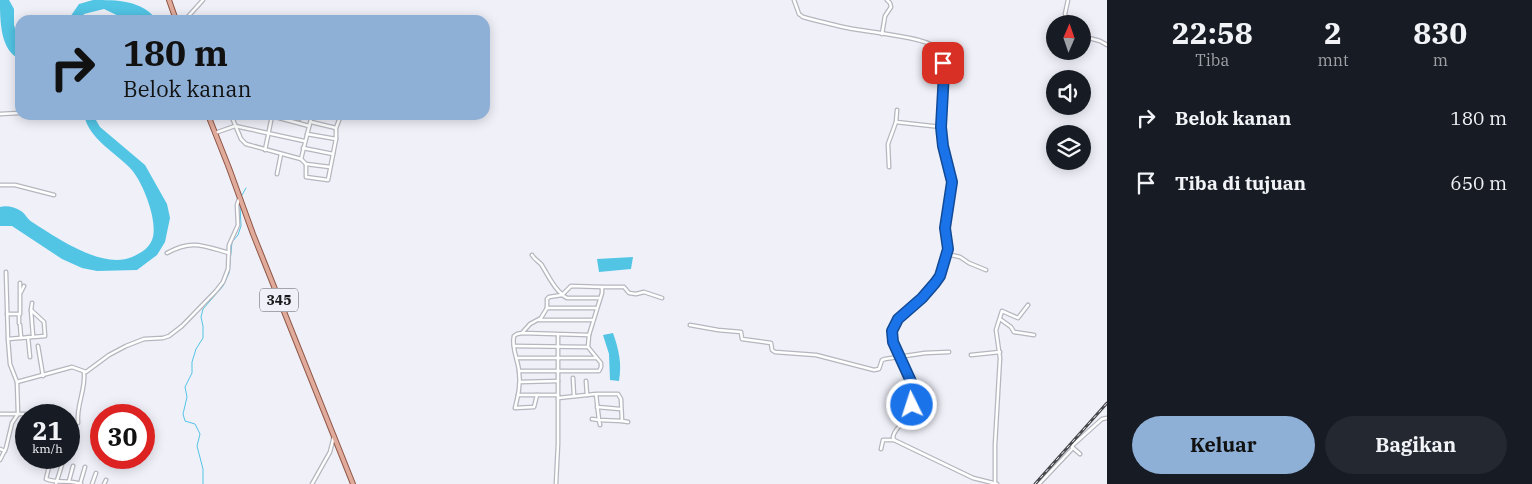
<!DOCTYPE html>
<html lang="id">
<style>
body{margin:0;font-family:"IBM Plex Serif",serif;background:#242831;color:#f1f3f6;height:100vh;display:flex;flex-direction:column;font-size:19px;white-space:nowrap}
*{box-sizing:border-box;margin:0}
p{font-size:16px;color:#9ea1a6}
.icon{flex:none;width:28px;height:28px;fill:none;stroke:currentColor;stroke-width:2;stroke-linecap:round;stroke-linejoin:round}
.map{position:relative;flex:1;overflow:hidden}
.sheet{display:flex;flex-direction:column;background:#171b24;width:425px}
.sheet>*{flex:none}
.guide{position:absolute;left:15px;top:15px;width:475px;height:105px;border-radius:15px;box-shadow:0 2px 12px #0003;background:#8fb0d6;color:#111;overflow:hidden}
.needle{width:32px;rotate:2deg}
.tools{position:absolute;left:1046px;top:15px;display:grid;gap:10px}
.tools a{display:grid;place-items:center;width:45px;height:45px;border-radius:50%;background:#171b24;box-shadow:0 2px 12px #0003;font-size:25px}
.speed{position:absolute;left:15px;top:404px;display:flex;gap:10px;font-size:25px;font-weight:700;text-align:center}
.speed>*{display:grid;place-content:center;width:65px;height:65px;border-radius:50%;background:#171b24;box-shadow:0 2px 12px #0003;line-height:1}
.speed small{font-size:12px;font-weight:400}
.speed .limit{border:8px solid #d22;background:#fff;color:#111}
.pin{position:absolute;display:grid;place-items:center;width:42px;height:42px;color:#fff;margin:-21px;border-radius:10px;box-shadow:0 2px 8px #0006}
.me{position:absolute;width:55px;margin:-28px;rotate:356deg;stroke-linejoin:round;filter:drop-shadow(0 0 4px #0008)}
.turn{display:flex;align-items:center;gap:18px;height:105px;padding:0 25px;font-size:22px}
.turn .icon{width:65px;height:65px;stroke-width:2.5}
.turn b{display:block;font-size:35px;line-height:42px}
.eta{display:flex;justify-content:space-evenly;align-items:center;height:85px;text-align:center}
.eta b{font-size:30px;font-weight:700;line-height:35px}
.primary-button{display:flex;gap:10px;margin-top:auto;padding:10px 25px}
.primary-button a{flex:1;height:58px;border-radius:30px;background:#8fb0d6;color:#111;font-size:20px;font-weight:700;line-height:58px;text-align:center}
.primary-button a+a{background:#242831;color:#f1f3f6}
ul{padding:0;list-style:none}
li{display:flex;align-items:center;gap:15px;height:65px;padding:0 25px}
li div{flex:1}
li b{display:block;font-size:19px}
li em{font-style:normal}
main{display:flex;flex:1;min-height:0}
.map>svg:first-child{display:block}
</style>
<main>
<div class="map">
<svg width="1107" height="484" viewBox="0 0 1107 484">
<rect width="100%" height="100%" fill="#f0f0f9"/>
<g fill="#52c5e5">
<path d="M0,0h9l5,9v16l3,10 3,4v20c-20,-8 -20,-39 -20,-59z"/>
<path d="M93,0c24,0 49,0 64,20h-30l-23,-11 -20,5 -4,6h-12l11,-16z"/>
<path d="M84,115h9l7,12 45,38 22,39 3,14 -5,24 -8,13 -20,15 -40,1 -15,-3 -20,-9 -50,-33h-12v-19c6,-2 15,0 21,4 4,2 6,8 11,11 24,15 70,48 100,35 9,-4 16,-8 20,-17 7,-17 -9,-58 -21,-71 -16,-17 -42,-30 -47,-54z"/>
<path d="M633,257l-2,12 -32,3 -2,-13z"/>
<path d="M613,333c6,17 9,31 6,48l-9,-1 -1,-26 -6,-19z"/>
</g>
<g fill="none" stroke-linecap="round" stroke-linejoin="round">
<g stroke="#52c5e5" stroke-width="1">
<path d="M242,195l4,-7"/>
<path d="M203,484v-15l-6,-23 3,-12 -5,-10 -10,-3 -2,-7 4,-17 -2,-10 7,-14v-11l4,-13 7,-11v-12l-2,-9 2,-8 20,-23 6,-13 3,-31 6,-7 3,-9 -1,-21"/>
</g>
<g stroke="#b5b6be" stroke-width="5">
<g id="minor">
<path d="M794,0l5,14 4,3c15,4 30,8 45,11 18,4 76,9 87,19 6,5 9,17 9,25l-3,55 2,19 9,36 -7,46 3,21 -7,23 -6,11 -13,16 -24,20 -6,12 1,11 21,46c1,13 -5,24 -12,35 -4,5 -8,8 -9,14l1,3 79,38 24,6"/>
<path d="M185,20l18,-20"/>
<path d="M1068,24l-3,-10 3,-14"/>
<path d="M882,34l3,-18 6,-9 -1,-4 -3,-3"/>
<path d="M1082,36l18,5 7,4"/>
<path d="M0,114l20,-1"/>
<path d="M231,115l10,24 5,5 55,15 5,5 24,3"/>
<path d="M268,115l41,11"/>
<path d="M283,116v-1"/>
<path d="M299,119v-4"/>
<path d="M311,122l25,6"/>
<path d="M896,122l45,5"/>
<path d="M215,133l20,-7 69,15"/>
<path d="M307,134l29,5"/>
<path d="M303,148l30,6"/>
<path d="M265,150l7,-34"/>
<path d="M301,159l11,-44"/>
<path d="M306,164v13l22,3 8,-41v-11l5,-13"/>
<path d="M889,167l-1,-23 8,-22 1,-12"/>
<path d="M277,174l4,-20"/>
<path d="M0,185h15l39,10"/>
<path d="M167,253c25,-14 37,-7 62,0"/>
<path d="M947,254l13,3 9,6 17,7"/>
<path d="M532,255c2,4 6,6 9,9 6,9 13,25 21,30"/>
<path d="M6,272l2,67"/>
<path d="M602,287h22l5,6 7,1 8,-2 18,6"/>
<path d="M21,292l3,-6"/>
<path d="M562,295l5,3h33"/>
<path d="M547,308h49"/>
<path d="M31,310l1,-7"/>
<path d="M7,314h12v9"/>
<path d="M19,314h1v-31"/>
<path d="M1000,319l11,8 3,5 20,3"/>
<path d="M539,320h53"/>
<path d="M20,325l1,12"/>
<path d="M690,325l28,5 23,2 1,7 29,4 1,7 3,2 41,3 58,15 5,-1 3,-9 3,-1 40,-6 24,-1"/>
<path d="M522,333l8,-9 11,-6 6,-10v-9l2,-2 13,-2 9,-9 31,1v6l-13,42 -67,-2 -5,1 -3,2c-3,11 4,24 5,35 2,13 -1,25 -4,37l19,-1 3,-12"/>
<path d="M28,337l2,20"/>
<path d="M38,346l5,30"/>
<path d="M514,346l74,1"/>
<path d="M971,355l29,-3"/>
<path d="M517,358h79"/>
<path d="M519,371h80l2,-4v-4l-13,-16 1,-12"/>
<path d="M573,378l1,18"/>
<path d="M586,381l1,14"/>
<path d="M17,382l-7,-18 -2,-25 37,-3 -1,-14 -13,-12 2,26"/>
<path d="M520,382l38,-1"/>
<path d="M518,395h40"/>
<path d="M558,398l38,-4h22l3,5 1,22 -23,-1 -3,-26"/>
<path d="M597,407l23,2"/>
<path d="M0,414h44"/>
<path d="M592,419l7,1 1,5"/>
<path d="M622,421l6,1"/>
<path d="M69,427l9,-4c-2,-18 8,-33 6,-51"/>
<path d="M0,449l5,2"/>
<path d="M881,449l2,-9h11"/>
<path d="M1080,454l-8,-7 1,-2 29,-26 5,-1"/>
<path d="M51,458l-5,21c13,5 22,0 35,5"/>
<path d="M0,460l6,-12 6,-25 6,-9 -1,-32 55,-15 14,5 23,-17 17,-9 18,-7 19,-1 6,-2 13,-10 34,-35 7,-9 5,-13 1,-24 9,-20 -1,-20 2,-6"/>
<path d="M69,481l4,-15"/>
<path d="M995,483v-38l5,-87 -4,-28 6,-19 16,7 10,-13"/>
<path d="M56,484l7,-23"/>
<path d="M80,484l5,-17"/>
<path d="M92,484l4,-11"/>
<path d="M104,484l2,-4"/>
<path d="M312,484l18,-32 4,-16"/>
<path d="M556,484l2,-40v-108"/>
<path d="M1039,484l34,-36"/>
</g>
</g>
<g stroke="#8e5444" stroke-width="6">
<g id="primary">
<path d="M169,0l7,20"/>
<path d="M208,115l21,53 24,66 100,250"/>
</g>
</g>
<use href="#minor" stroke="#fff" stroke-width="2.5"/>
<use href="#primary" stroke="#e0ab9b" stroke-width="4"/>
<g stroke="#48484c" stroke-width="3">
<path id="rail" d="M1035,484l72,-81"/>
</g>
<use href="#rail" stroke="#f0f0f9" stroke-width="1" stroke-dasharray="4" stroke-linecap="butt"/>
</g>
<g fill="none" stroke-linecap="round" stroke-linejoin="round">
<g stroke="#114b97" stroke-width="12">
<path id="route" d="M912,405l2,-17 -21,-46 -1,-11 6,-12 24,-21 13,-15 5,-7 8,-27 -3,-21 7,-46 -9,-36 -2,-19 3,-55 -1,-9"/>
</g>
<use href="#route" stroke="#1a73e8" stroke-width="9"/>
</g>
<g text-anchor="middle" stroke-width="5" stroke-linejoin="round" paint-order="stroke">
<rect fill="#f0f0f9" stroke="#5a5a5f" stroke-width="1" x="260" y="288.5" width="38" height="23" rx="4"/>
<g font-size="14" font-weight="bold" fill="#1a1a1d">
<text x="279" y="305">345</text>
</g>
</g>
</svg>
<div class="tools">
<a><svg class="needle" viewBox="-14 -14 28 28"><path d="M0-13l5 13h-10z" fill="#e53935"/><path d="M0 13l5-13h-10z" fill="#9ea1a6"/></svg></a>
<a><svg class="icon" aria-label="sound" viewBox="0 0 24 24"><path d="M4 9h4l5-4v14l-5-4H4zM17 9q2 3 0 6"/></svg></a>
<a><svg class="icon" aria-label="layers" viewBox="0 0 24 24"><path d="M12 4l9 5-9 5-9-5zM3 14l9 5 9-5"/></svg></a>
</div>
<div class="speed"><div>21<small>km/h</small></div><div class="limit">30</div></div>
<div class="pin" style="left:943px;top:63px;background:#d93025"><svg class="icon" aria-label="arrive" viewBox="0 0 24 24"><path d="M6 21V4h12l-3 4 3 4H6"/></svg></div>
<svg class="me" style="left:912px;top:405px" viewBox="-20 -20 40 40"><circle r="17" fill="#1a73e8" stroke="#fff" stroke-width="3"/><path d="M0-11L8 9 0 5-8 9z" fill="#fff"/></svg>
<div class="guide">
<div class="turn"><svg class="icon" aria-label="right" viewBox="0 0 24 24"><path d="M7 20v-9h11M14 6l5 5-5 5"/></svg><div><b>180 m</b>Belok kanan</div></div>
</div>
</div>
<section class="sheet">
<div class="eta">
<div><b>22:58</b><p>Tiba</p></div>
<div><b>2</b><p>mnt</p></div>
<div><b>830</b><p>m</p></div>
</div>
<ul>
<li><svg class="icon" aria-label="right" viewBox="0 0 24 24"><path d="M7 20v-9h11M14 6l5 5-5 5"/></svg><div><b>Belok kanan</b></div><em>180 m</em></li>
<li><svg class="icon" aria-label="arrive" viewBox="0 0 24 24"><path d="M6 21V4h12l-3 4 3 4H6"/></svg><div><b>Tiba di tujuan</b></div><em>650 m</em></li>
</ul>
<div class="primary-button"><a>Keluar</a><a>Bagikan</a></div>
</section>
</main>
